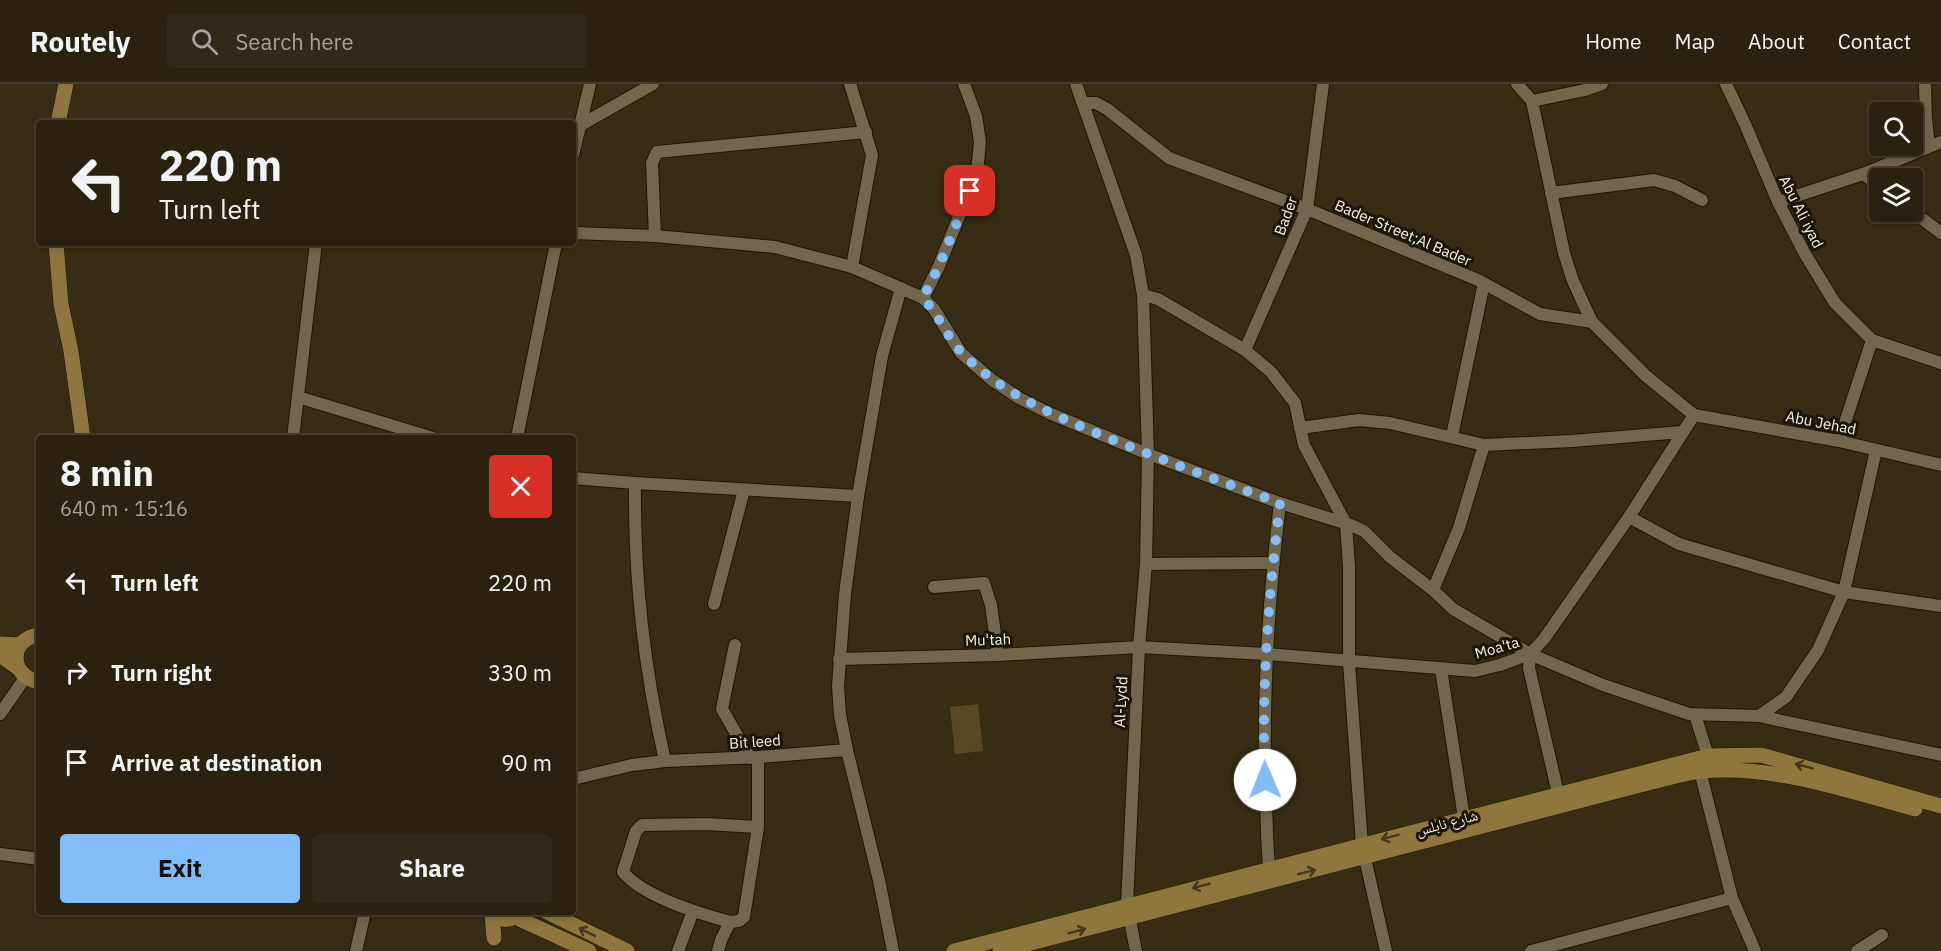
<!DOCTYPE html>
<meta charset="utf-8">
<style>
body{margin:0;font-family:"IBM Plex Sans","Noto Naskh Arabic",sans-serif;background:#322a18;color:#f1f3f6;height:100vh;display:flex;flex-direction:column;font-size:22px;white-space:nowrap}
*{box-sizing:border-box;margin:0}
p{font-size:20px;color:#a5a49e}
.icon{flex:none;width:33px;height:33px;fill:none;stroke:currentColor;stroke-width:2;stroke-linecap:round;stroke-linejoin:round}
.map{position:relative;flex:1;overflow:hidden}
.panel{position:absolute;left:36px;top:351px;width:540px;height:480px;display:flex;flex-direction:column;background:#2a220f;border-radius:6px;box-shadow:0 3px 9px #0003,0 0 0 2px #463f2f}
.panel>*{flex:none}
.hud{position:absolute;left:36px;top:36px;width:540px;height:126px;border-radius:6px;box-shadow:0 3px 9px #0003,0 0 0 2px #463f2f;background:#2a220f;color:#f1f3f6;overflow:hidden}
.tools{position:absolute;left:1869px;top:18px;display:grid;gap:12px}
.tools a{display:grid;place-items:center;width:54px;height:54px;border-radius:6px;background:#2a220f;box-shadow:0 3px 9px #0003,0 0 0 2px #463f2f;font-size:30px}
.pin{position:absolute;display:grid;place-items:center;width:51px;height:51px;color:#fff;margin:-26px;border-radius:12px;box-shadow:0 3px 9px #0006}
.me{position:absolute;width:66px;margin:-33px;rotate:359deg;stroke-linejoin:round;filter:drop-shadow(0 0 4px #0008)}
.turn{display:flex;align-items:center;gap:21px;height:126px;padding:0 24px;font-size:27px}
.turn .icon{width:78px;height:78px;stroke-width:2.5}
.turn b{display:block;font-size:42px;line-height:51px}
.round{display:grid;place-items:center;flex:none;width:63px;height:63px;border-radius:6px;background:#322a18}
.head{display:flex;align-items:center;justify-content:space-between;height:102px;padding:0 24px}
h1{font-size:36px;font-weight:800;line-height:45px}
.primary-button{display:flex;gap:12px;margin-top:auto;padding:12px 24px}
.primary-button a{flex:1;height:69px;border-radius:6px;background:#83bcfb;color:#111;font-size:24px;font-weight:800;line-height:69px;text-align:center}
.primary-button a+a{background:#322a18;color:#f1f3f6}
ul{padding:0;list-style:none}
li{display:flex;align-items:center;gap:18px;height:90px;padding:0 24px}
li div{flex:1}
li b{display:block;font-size:22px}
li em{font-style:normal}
header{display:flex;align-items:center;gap:36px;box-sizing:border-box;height:84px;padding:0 30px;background:#2a220f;border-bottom:2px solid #463f2f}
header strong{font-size:28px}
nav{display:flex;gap:33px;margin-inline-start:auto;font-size:21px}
.search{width:420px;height:54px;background:#322a18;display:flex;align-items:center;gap:15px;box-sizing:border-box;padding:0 21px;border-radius:6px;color:#a5a49e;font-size:22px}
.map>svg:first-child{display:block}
</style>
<header>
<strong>Routely</strong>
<div class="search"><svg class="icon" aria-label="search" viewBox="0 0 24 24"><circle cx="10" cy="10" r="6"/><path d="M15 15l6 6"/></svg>Search here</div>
<nav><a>Home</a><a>Map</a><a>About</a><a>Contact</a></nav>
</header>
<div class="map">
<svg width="1941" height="867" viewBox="0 0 1941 867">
<rect width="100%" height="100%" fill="#382d14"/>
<path fill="#594821" d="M978,620l5,47 -28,3 -5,-47z"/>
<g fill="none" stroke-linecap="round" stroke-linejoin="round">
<g stroke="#1f1500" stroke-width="14">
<g id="minor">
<path d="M850,0l22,71 -20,112"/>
<path d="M1076,0l60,171 7,40 5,159 -2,110 -7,83 -12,258 9,46"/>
<path d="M1517,0l15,17 53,-11 17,-6"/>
<path d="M1726,0l19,40 33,78 27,52 30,49 37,37 69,23"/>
<path d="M1925,0l1,35 3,27"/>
<path d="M1532,17l32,152 9,28 19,41"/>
<path d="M1083,19h13l11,6 62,49 138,51 171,71 62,34 52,8 54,54 48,39 145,26 102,24"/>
<path d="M579,42l74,-42"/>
<path d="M573,71l17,-71"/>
<path d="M1863,90l17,12"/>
<path d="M1551,109l103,-13 21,6 27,14"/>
<path d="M1778,118l85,-28 78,-32"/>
<path d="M1912,127l29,22"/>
<path d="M573,149l82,3 120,11 77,20 71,31 11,11 27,44 31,27 27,18 30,15 99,41 132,49 71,22 13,6 26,26 43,33 20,19 77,45 73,31 86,29 70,2 182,39"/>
<path d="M655,152l-3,-73 5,-11 209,-20"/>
<path d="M1143,211l15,4 87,51 26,22 24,31 9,42 42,79 3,42v96l13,183 24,106"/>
<path d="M923,214l16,-32 38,-94 3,-30 -4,-26 -12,-32"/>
<path d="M1245,266l62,-141 16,-125"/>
<path d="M298,313l135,41"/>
<path d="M1300,344l59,-8 31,3 94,22 88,-4 110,-9"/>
<path d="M1452,352l32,-153"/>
<path d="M293,354l23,-195"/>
<path d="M517,354l39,-195"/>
<path d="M1839,357l33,-101"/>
<path d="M573,394l62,5 223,13"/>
<path d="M635,399c-1,97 9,184 30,278"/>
<path d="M1629,433l50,27 165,48 97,14"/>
<path d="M1146,480l127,-1"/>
<path d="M934,503l50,-4 7,22 7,50"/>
<path d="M1433,506l26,-62 25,-83"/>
<path d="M714,520l30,-114"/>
<path d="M735,561l-13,64 28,49"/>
<path d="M1530,570l-1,14 31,134"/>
<path d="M839,575l159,-4 141,-8 127,7 209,17 25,-6 30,-11 14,-15 85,-122 65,-102"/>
<path d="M1441,585l23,149"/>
<path d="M0,630l25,-36"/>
<path d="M1695,631l13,41 -8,15 32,127 23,53"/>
<path d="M1759,632l27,-19 32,-47 26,-58 32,-142"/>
<path d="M573,695l59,-14 33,-4 93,-4 89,-7"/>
<path d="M0,770l39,5"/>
<path d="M1270,792c-3,-24 -3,-48 -4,-72 -4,-101 2,-201 14,-301"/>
<path d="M730,838c-32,-9 -86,-25 -107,-50l13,-41 6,-6 65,-1 51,3v-70"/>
<path d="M356,867l9,-39"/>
<path d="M678,867l15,-40"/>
<path d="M718,867l3,-11 9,-18 9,-1 5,-4 14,-90"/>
<path d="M893,867l-14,-71 -32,-130 -7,-35 -2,-29 7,-92 13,-98 24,-140 19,-68"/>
<path d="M1531,867l201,-53"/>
<path d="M1857,867l25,-16"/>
</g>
</g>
<g stroke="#1f1500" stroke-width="16">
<g id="major">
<path d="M58,39l8,-39"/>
<path d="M56,159l5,61 10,47 12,87"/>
<path d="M39,551c-31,4 -30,41 0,47"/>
<path d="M0,560l20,1"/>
<path d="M0,571l18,13"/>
<path d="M491,828c9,10 20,10 28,0"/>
<path d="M547,828l80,39"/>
<path d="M492,830l2,24"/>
<path d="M515,833l74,34"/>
<path d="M954,867l754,-195 53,-1 180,51"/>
<path d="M1000,867l648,-168c17,-4 36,-10 54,-12 73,-6 143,19 213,38"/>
</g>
</g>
<use href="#minor" stroke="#72664c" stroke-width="12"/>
<use href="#major" stroke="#8e763d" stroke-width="15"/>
</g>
<defs><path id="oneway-shaft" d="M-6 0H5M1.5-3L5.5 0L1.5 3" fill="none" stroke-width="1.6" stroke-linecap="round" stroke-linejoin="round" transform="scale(1.5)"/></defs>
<g stroke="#43381c">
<use href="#oneway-shaft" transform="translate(1804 682) rotate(-165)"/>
<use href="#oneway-shaft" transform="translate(1390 753) rotate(165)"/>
<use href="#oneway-shaft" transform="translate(1307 788) rotate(-14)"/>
<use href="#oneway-shaft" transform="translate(1201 802) rotate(165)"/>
<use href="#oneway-shaft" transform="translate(1077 847) rotate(-15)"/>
<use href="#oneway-shaft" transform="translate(587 848) rotate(-154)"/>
</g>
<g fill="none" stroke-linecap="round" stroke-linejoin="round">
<path stroke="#83bcfb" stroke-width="10" stroke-dasharray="0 18" d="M970,107l-31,75 -16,32c16,17 24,40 40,56 41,41 93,62 145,84 57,23 114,44 172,65 -11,92 -19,185 -15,277"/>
</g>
<g text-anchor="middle" stroke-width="6" stroke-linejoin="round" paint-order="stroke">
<g font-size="15" fill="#f9f2e3" stroke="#1b160b">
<text transform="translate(1801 128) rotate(63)" y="5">Abu Ali iyad</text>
<text transform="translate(1286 132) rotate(-70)" y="5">Bader</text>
<text transform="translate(1403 149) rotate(23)" y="5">Bader Street;Al Bader</text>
<text transform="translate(1821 339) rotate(11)" y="5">Abu Jehad</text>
<text transform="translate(988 556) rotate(-2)" y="5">Mu'tah</text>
<text transform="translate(1497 564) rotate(-16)" y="5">Moa'ta</text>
<text transform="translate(1121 618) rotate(-87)" y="5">Al-Lydd</text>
<text transform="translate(755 658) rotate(-4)" y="5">Bit leed</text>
<text transform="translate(1447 739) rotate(-15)" y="5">شارع نابلس</text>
</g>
</g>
</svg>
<div class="tools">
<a><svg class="icon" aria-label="search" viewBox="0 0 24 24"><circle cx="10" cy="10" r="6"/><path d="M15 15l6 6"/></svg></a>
<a><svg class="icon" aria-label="layers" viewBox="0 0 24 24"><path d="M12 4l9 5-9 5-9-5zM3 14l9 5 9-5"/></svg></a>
</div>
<div class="pin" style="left:970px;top:107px;background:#d93025"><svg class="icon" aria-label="arrive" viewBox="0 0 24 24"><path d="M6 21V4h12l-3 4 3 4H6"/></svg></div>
<svg class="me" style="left:1265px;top:696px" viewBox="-20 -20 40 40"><circle r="19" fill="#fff"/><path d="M0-13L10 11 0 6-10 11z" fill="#83bcfb"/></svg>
<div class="hud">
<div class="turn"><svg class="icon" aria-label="left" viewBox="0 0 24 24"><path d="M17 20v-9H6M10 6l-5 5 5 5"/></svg><div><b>220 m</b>Turn left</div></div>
</div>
<section class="panel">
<div class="head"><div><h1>8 min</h1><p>640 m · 15:16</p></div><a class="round" style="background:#d93025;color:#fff"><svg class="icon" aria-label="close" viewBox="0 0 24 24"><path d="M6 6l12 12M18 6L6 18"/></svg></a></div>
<ul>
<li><svg class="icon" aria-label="left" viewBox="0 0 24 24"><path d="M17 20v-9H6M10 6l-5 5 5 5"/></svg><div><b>Turn left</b></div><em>220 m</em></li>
<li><svg class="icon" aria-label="right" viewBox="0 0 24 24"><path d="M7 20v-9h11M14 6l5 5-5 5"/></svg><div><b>Turn right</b></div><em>330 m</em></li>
<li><svg class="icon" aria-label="arrive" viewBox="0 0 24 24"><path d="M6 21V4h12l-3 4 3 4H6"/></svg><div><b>Arrive at destination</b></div><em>90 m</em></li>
</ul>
<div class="primary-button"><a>Exit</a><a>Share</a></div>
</section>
</div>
